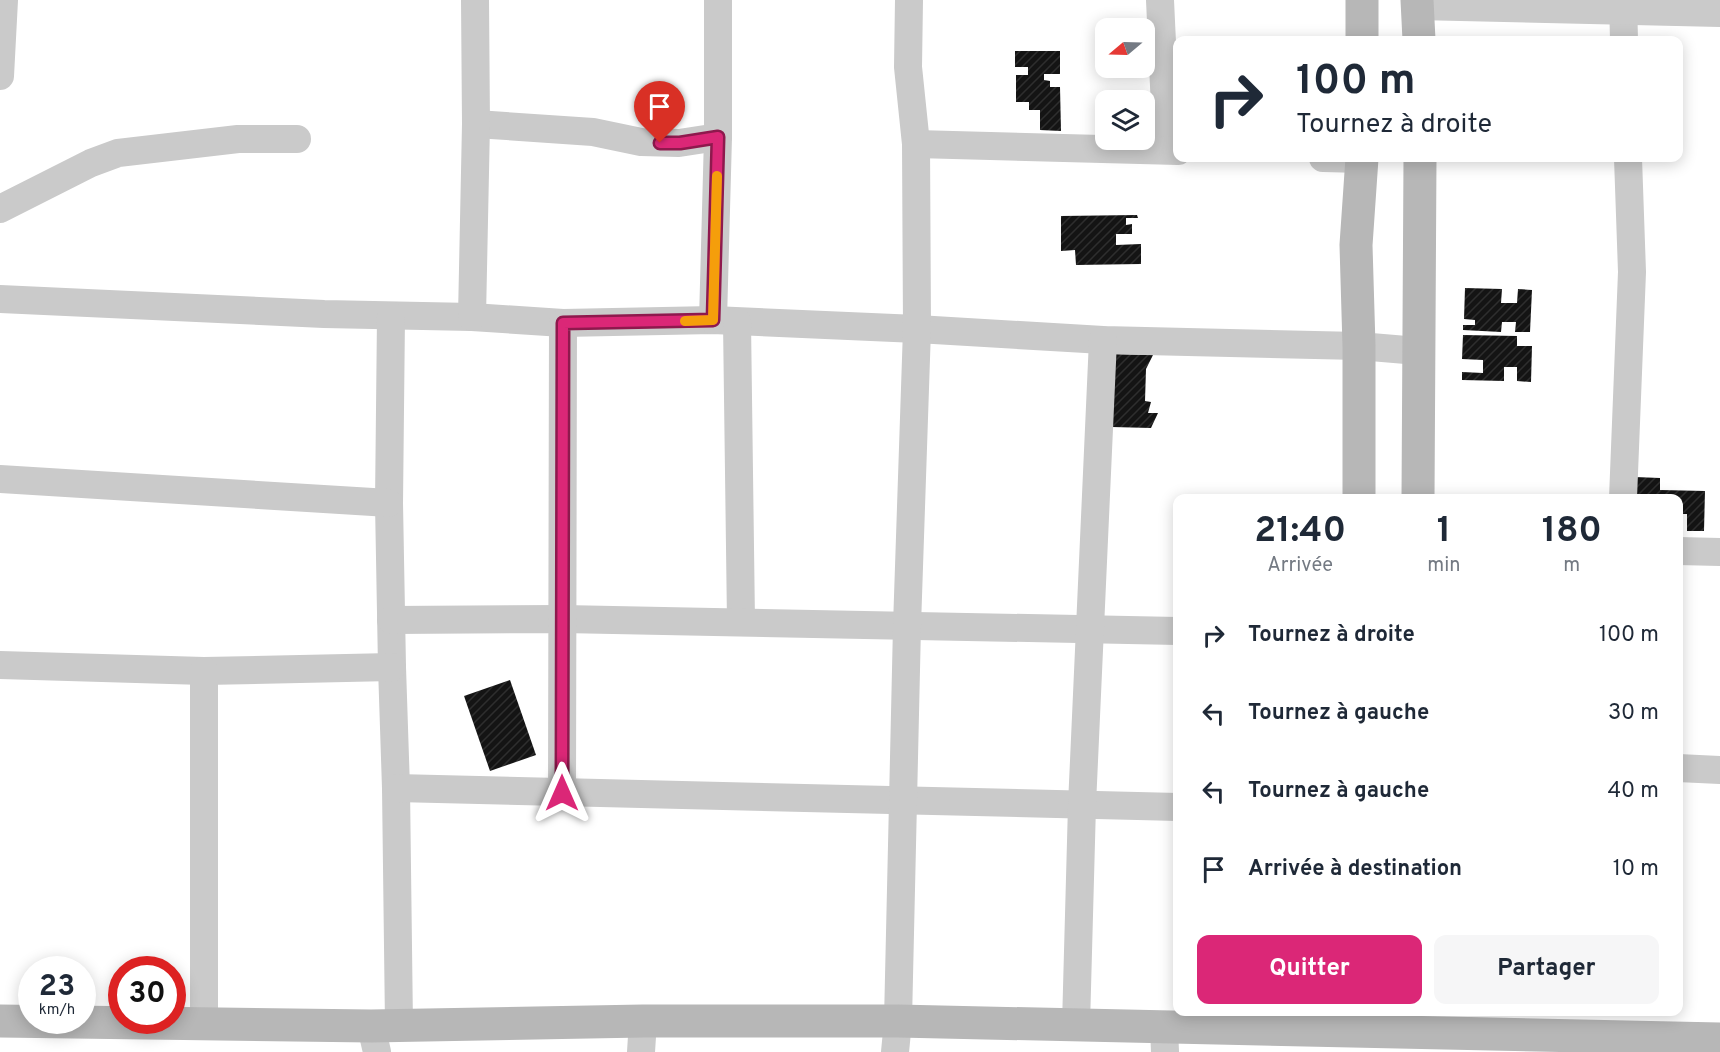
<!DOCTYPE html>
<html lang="fr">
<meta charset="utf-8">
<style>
body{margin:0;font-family:Overpass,sans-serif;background:#f6f6f7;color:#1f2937;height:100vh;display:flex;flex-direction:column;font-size:22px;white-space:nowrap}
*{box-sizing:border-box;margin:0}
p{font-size:20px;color:#747a83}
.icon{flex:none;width:33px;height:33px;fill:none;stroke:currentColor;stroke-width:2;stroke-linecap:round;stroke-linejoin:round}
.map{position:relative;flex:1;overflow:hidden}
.panel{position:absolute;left:1173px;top:494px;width:510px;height:522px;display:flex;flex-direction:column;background:#fff;border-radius:12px;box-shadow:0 3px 15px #0003}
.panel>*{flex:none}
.guide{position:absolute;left:1173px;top:36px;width:510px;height:126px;border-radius:12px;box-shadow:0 3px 15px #0003;background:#fff;color:#1f2937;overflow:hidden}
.needle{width:39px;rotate:251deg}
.tools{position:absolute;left:1095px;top:18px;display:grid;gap:12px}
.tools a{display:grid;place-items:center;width:60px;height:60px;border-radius:12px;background:#fff;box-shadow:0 3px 15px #0003;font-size:30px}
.speed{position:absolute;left:18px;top:956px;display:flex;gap:12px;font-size:30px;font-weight:700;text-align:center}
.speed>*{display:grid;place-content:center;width:78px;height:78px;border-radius:50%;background:#fff;box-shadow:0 3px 15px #0003;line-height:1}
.speed small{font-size:15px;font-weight:400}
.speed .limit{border:9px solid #d22;background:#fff;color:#111}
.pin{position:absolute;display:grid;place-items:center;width:51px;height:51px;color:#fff;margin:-62px -26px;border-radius:50% 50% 50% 0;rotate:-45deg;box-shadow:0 0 6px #0007}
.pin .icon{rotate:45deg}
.me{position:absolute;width:66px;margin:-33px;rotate:0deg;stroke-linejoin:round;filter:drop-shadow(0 0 4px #0008)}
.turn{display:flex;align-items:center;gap:21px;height:126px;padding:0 24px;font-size:27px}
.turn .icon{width:78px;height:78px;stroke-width:2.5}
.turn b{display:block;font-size:42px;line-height:51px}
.eta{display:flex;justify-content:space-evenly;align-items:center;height:102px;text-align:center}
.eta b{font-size:36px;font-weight:700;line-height:42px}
.action{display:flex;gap:12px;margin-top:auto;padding:12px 24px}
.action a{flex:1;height:69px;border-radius:12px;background:#db2777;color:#fff;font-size:24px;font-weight:700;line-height:69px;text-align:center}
.action a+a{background:#f6f6f7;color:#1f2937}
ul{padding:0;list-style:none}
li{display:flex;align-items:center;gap:18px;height:78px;padding:0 24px}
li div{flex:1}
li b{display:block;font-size:22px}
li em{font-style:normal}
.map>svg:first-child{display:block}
</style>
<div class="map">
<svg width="1720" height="1052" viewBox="0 0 1720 1052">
<defs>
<pattern id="building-hatch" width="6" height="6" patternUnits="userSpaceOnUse" patternTransform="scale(1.5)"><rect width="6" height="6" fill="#141414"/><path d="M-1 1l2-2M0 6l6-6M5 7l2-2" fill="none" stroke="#2e2e2e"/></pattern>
</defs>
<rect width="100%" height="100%" fill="#fff"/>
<g fill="url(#building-hatch)">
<path d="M1015,51h45v23h-16v6l6,1v6h10l1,44 -21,-1v-20h-11v-8h-13v-27h12v-8h-13z"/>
<path d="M1137,215l1,3h-12v7l6,-1v10h-16v11l25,-1v20l-65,1 -1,-15 -14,1v-35z"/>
<path d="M1465,288l37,1 -1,14h16l1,-14 14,1 -2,42h-15l1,-10h-14l-1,10 -38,-2v-5h12v-5l-11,-1z"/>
<path d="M1463,335l54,1v10h15l-1,36 -14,-1v-14h-13v14l-42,-1v-8l21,1v-13l-21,-1z"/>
<path d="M1112,354l41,1 -7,14 -1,32 6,1 -3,11h10l-7,15 -39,-1z"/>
<path d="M1635,477l25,1v12l45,1 -1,40h-17v-17h-9v-16h-43z"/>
<path d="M510,680l26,75 -46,16 -26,-75z"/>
</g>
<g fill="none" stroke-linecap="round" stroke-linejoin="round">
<g stroke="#cacaca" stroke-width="28">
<path d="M1160,0l7,150"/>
<path d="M1623,0l1,40"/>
<path d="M1417,6l303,7"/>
<path d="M0,76l4,-76"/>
<path d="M476,124l117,8 48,10 38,1 39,-6"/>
<path d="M916,144l262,7"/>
<path d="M1323,158l39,1"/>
<path d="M0,209l91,-46 27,-10 120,-14h59"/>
<path d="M0,299l324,15 148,3 91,6 150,-3 204,9 186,11 256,6 59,5"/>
<path d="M391,316l-2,187 3,164 4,121 3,237"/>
<path d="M472,317l4,-193 -1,-124"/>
<path d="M713,320l5,-183v-137"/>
<path d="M737,322l4,300"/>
<path d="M0,479l389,24"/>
<path d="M1623,498l9,-226 -4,-114"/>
<path d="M1678,551l42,1"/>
<path d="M391,620l172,-1 615,12"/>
<path d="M0,665l204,6 188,-4"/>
<path d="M1678,768l42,2"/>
<path d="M396,788l782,19"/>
<path d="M562,793l1,-470"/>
<path d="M204,1023v-352"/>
<path d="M1076,1025l6,-220 21,-465"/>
<path d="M371,1026l6,26"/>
<path d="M1164,1027l1,25"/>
<path d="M641,1052l2,-31"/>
<path d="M895,1052l3,-31 9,-395 10,-297 -1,-185 -8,-77 1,-67"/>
</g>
<g stroke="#b7b7b7" stroke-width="33">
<path d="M1417,0l2,40"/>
<path d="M1362,40v-40"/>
<path d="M1359,498v-152l-3,-101 6,-87"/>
<path d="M1418,498l2,-340"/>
<path d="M0,1021l371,5 272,-5h255l822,18"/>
</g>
</g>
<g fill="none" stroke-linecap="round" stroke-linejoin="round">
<g stroke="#8e194d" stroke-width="15">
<path id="route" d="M562,793l1,-470 150,-3 5,-183 -38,6h-20"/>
</g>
<use href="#route" stroke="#db2777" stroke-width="10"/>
<path stroke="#f59e0b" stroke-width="10" d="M685,321l28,-1 4,-144"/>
</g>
</svg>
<div class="tools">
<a><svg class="needle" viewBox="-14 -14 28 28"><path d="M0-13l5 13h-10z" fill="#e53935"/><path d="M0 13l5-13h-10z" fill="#747a83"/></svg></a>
<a><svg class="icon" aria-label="layers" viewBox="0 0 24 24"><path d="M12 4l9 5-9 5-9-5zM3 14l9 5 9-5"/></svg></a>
</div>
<div class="speed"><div>23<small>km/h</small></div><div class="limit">30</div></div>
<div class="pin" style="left:660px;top:143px;background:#d93025"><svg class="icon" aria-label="arrive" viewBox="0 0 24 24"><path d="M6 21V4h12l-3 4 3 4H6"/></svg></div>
<svg class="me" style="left:562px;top:793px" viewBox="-20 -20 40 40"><path d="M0-17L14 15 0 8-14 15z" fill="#db2777" stroke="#fff" stroke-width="4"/></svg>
<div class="guide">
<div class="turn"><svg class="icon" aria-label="right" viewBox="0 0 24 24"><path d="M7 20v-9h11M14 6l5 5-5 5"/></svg><div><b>100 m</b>Tournez à droite</div></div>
</div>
<section class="panel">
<div class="eta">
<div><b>21:40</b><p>Arrivée</p></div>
<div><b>1</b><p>min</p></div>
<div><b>180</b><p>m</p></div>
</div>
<ul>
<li><svg class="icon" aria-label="right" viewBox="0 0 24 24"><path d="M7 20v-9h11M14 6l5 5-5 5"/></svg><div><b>Tournez à droite</b></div><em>100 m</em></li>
<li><svg class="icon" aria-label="left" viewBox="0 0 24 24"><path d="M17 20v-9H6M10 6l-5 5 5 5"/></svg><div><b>Tournez à gauche</b></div><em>30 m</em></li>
<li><svg class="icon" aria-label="left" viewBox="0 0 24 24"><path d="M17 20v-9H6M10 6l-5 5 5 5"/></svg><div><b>Tournez à gauche</b></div><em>40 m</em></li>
<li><svg class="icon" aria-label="arrive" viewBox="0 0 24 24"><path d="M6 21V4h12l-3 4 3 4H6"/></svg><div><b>Arrivée à destination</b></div><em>10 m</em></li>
</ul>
<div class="action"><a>Quitter</a><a>Partager</a></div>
</section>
</div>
